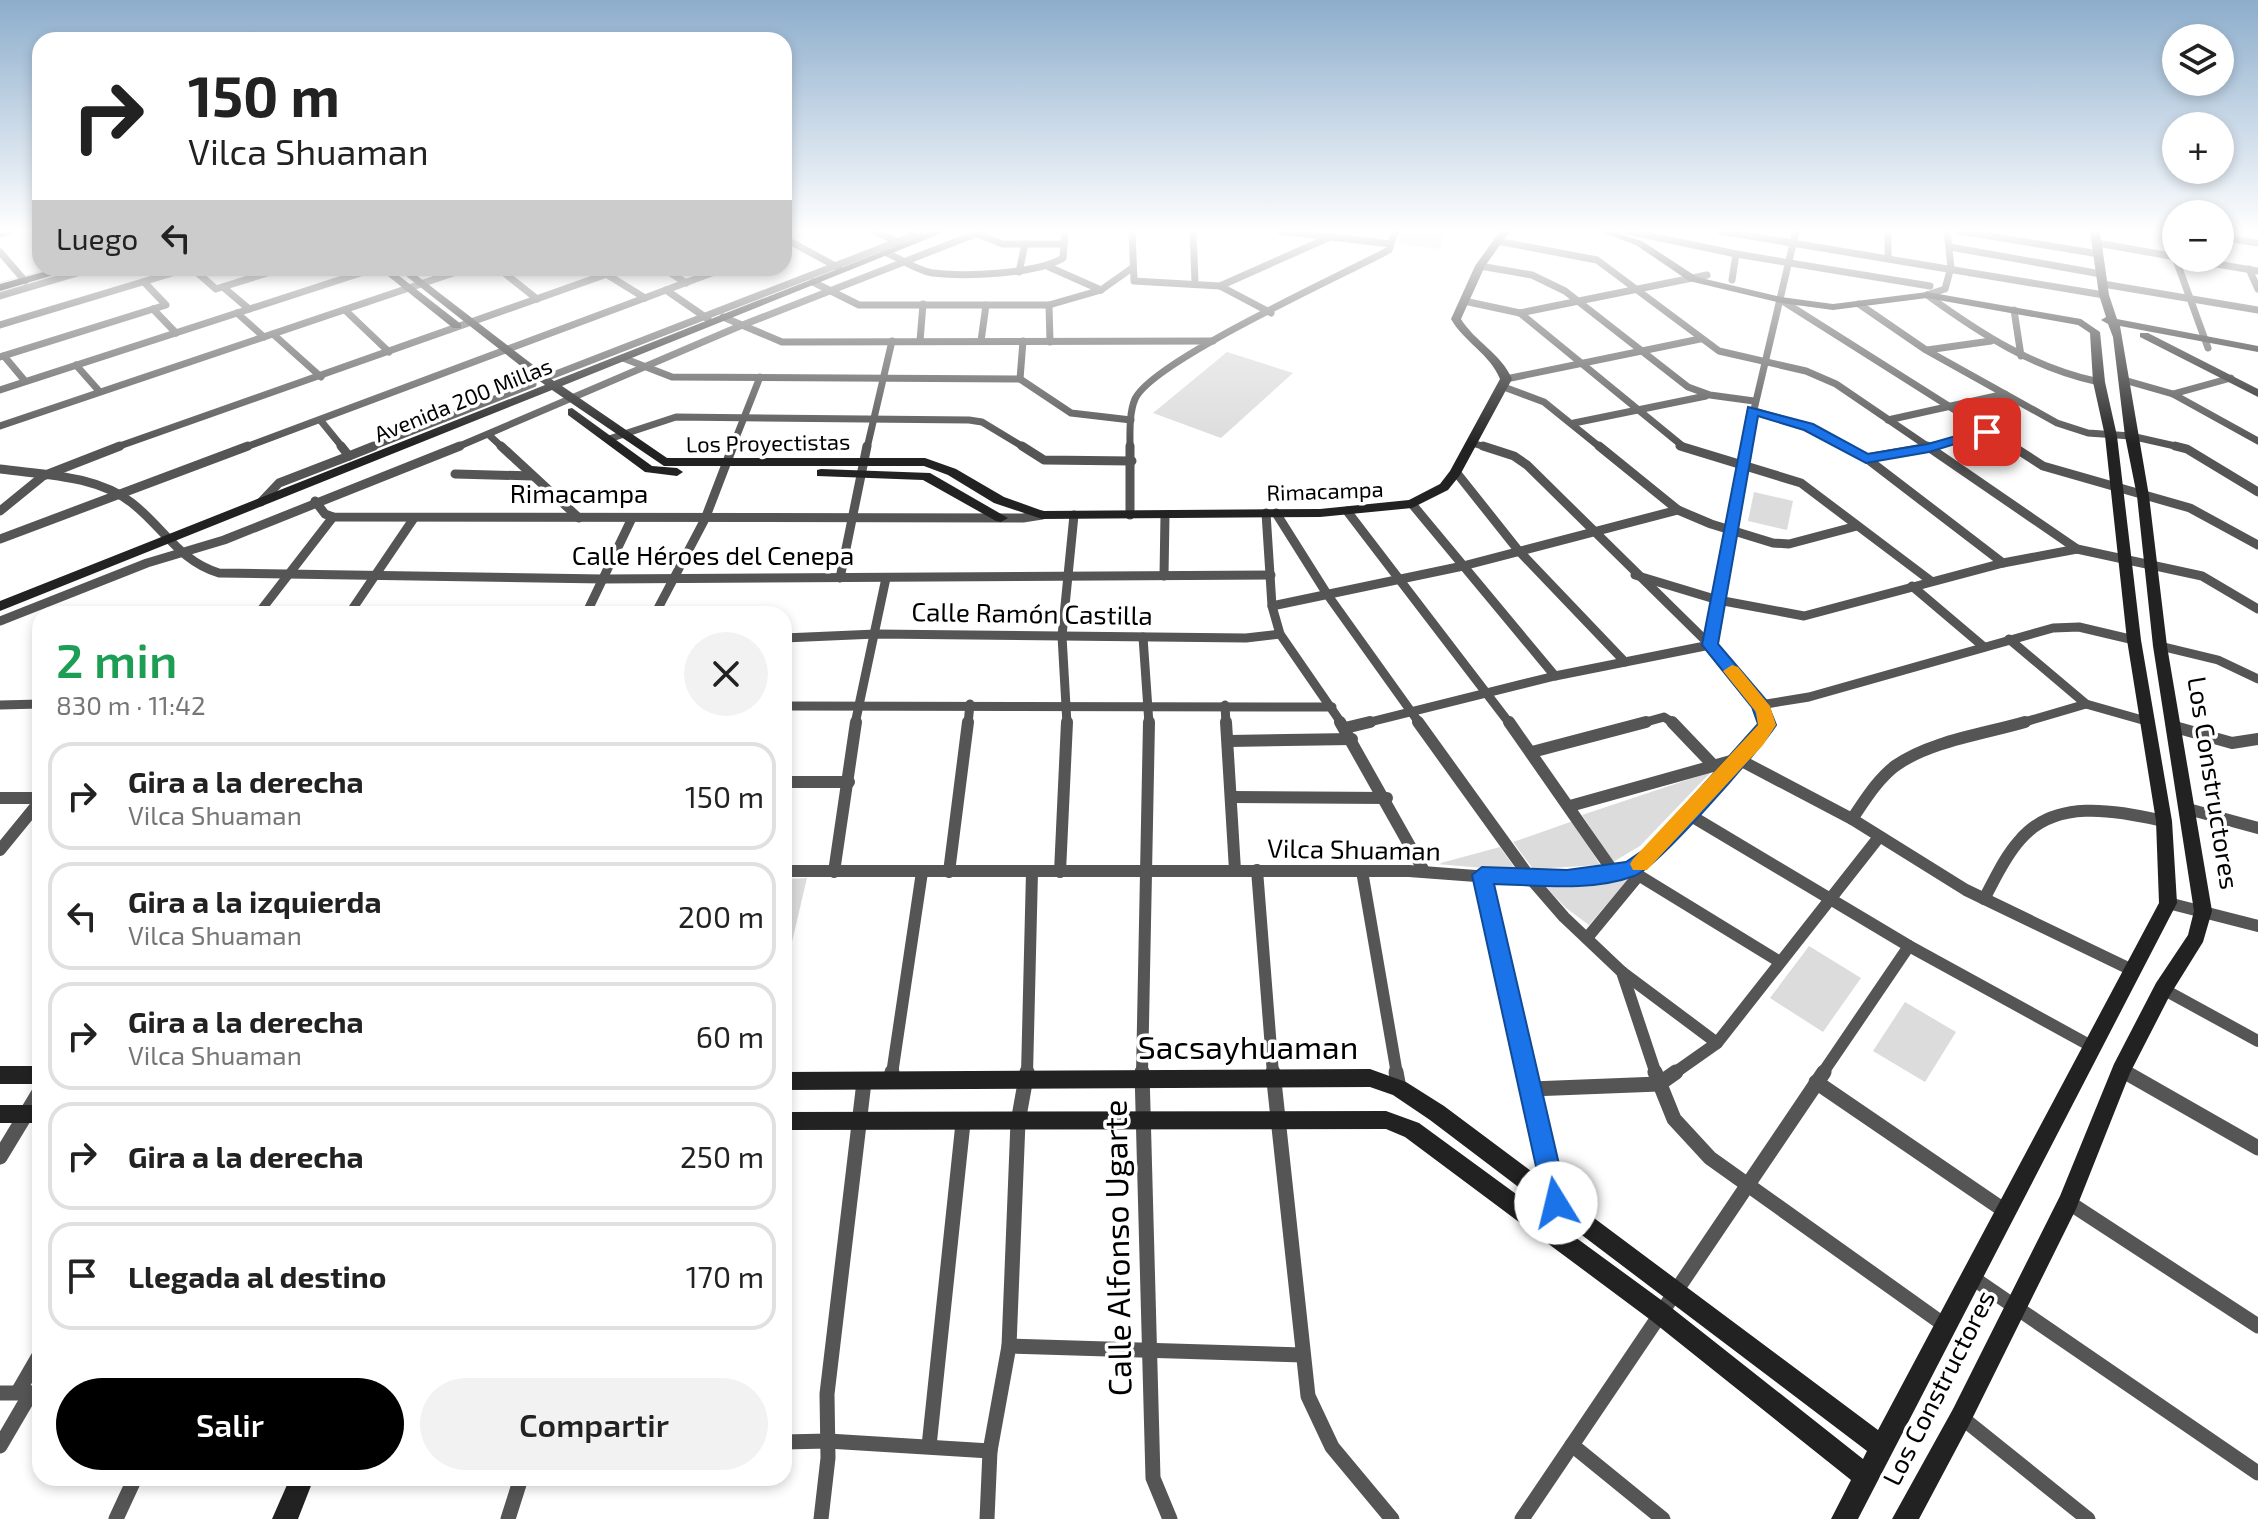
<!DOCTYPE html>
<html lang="es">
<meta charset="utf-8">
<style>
body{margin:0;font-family:"Exo 2",sans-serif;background:#f2f2f2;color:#222;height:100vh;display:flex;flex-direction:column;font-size:30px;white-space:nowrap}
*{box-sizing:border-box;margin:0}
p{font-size:26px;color:#767676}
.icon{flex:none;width:44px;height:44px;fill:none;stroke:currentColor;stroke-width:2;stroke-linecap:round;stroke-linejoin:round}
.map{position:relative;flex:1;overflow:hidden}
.details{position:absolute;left:32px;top:606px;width:760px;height:880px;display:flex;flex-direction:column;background:#fff;border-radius:24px;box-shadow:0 4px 12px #0003}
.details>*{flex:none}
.guide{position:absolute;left:32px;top:32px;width:760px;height:244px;border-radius:24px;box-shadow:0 4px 12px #0003;background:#fff;color:#222;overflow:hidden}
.fabs{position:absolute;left:2162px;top:24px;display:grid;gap:16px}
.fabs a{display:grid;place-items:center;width:72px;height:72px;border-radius:50%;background:#fff;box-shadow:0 4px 12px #0003;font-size:40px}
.pin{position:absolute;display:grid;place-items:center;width:68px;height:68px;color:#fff;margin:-34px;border-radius:16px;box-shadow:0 4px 12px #0006}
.me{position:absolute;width:88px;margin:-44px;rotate:351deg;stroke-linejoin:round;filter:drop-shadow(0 0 6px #0008)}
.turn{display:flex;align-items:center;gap:28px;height:168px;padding:0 24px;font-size:36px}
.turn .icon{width:104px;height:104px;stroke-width:2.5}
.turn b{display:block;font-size:56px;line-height:68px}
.then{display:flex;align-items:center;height:76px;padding:0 24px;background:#0003;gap:16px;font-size:30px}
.round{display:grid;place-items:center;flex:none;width:84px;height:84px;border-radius:42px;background:#f2f2f2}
.summary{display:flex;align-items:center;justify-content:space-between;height:136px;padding:0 24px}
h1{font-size:48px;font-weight:600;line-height:60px;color:#1e9e55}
.button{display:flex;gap:16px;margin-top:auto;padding:16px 24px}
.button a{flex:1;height:92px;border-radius:48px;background:#000;color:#fff;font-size:32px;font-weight:600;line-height:92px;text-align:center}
.button a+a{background:#f2f2f2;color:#222}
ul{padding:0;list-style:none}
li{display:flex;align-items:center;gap:24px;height:108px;margin:0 16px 12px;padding:0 8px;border:4px solid #e0e0e0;border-radius:24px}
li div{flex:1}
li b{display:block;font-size:30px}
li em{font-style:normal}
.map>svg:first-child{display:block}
</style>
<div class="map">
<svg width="2258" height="1519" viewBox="0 0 2258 1519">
<rect width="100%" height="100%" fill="#fff"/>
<g fill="#dcdcdc">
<path d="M1403,231h41l-4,18 -41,-5z"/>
<path d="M1227,352l66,21 -72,65 -68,-25z"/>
<path d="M1754,492l39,9 -6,29 -39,-9z"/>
<path d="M1711,772l-71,74 -27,16 -31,-47z"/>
<path d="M1573,821l27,44 -67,4 -20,-27z"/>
<path d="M1500,847l17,24 -80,-7z"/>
<path d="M1631,876l-42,49 -23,-17 -21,-22 39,-1z"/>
<path d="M807,878l-23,98v-97z"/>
<path d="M1809,946l52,32 -38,54 -53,-34z"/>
<path d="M1905,1002l51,30 -31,50 -52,-31z"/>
</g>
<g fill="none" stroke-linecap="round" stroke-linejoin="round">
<g stroke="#dbdbdb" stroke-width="4">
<path id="primary" d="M58,268h19l-77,23v-7z"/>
</g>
<g stroke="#555" stroke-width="7">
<path d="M875,231l22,11"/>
<path d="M1132,231l2,50 86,5 51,27"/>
<path d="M1193,231l2,51"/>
<path d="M1280,231l111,13"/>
<path d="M1627,231l109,23 194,32"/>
<path d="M1720,231l384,64"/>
<path d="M1888,231v27"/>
<path d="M1959,231l140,23"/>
<path d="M975,233l28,11h61"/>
<path d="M0,234l12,-3"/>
<path d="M2220,237l38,6"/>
<path d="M784,238l55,30"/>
<path d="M1497,241l100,19 122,91 87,20 30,13 94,64"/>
<path d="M2097,243l79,14"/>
<path d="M1950,247l151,27"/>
<path d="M0,252l25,29"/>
<path d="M887,253c14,6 31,18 46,20 32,4 104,1 130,-15l2,-27"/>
<path d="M2175,257l33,91"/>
<path d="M2181,258l77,13"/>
<path d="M1480,266l52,9 33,16 123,96 22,8 44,6"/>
<path d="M1049,267l52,23"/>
<path d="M192,268l24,21 67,-21"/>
<path d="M498,268l39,31"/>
<path d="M663,268l23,15"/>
<path d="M2249,269l9,20"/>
<path d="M1019,272l6,-28"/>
<path d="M606,274l39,24"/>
<path d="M1732,280l4,-26"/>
<path d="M813,282l46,23h190l52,-15 31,-22"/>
<path d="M2103,284l155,26"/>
<path d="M1220,286l110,-49"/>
<path d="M223,287l26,22"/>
<path d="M666,290l42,29"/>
<path d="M1927,295c54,39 106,73 172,87"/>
<path d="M1927,295l18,-6 6,-22 -4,-36"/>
<path d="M0,296l94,-28"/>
<path d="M1781,300l234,148"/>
<path d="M1464,301l56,12 165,135"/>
<path d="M1859,304l67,46 131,73 31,10 43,3 53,12"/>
<path d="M1049,305l1,37"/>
<path d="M153,309l23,24"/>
<path d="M345,310l44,42"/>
<path d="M2014,310l7,46"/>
<path d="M237,313l27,24"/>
<path d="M1520,313l187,-38"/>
<path d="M723,317l59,25 431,-1"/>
<path d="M0,325l189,-57"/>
<path d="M273,334l48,43"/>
<path d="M920,341l3,-37"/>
<path d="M981,341l5,-36"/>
<path d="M1927,350l64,-9"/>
<path d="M4,356l21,25"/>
<path d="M0,357l166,-52 -22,-23"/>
<path d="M623,358l49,19 348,2 51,34 60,7"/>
<path d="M76,365l23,26"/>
<path d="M543,379l382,-148"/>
<path d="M1020,379l3,-38"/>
<path d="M1506,379l194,-40"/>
<path d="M2124,380l49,14 85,47"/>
<path d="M1501,386l43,16 57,46"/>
<path d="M0,390l376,-122"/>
<path d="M2173,394l58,-16"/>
<path d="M1752,410l57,17 39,21"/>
<path d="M1888,420l117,-26"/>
<path d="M321,421l22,27"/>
<path d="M1574,423l132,-27"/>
<path d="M0,426l468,-158"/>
<path d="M489,435l14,13"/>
<path d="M609,439l67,-22 293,3 13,2 43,26"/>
<path d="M1472,443l17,5"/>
<path d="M114,448l510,-180"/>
<path d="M243,448l482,-180"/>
<path d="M369,448l164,-64"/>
<path d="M455,448l285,-122 243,-95"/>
<path d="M732,448l28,-71"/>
<path d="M867,448l25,-107"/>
<path d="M1130,448c0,-15 -1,-35 5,-49 17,-38 208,-124 254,-149l6,-19"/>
<path d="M1745,448l51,-217"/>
<path d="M1927,448l60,-16"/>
</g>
<g stroke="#555" stroke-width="9">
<path d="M501,446l78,72"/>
<path d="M1022,446l22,14 88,1"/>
<path d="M1130,446v69"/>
<path d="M1483,446l31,10 13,9 183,180"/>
<path d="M1599,446l79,64 33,14 62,19 16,1 68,-18"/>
<path d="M1680,446l121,37 130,98"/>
<path d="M1746,446l-36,199 50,60 7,19"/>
<path d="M1845,446l21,12 137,105"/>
<path d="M1927,446l150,103 125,27 56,33"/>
<path d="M2012,446l31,20 147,42 68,37"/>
<path d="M2175,446l12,3 71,43"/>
<path d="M349,456l25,-10"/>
<path d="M1866,458l69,-12"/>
<path d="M0,469c44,6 96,6 132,34 32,25 47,58 87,70l384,6 668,-4"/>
<path d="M1456,472l62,78 107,112"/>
<path d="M455,474l78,2"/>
<path d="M315,501l10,13 8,3 690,1 19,-3"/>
<path d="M261,502l18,-19 70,-27 -8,-10"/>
<path d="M1412,504l143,172"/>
<path d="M0,511l43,-35 77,-30"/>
<path d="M1347,511l163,213"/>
<path d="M1266,513l6,93 8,28 62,90"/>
<path d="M1276,513l51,81 93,130"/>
<path d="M0,539l248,-93"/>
<path d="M1635,575l83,25 86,16 199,-53 74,-14"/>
<path d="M1164,576l1,-61"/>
<path d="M840,578l27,-132"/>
<path d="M1912,586l72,61"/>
<path d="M1272,606l191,-40 215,-56"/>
<path d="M258,614l75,-97"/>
<path d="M349,614l65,-96"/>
<path d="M586,614l46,-96"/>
<path d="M655,614l50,-95 28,-73"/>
<path d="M0,621l147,-58 77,-23 236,-94"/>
<path d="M1143,637l6,87"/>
<path d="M784,638l92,-4 370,4 34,-4"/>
<path d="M2009,639l77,65"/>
<path d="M2160,646l58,14 40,19"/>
<path d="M0,705l40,-1"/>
<path d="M1225,705l1,19"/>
<path d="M1760,705l49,-8 244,-69 26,-1 55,13"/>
<path d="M784,706l548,1"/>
<path d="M855,724l31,-146"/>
<path d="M968,724l2,-20"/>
<path d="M1067,724l-5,-88 12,-121"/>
<path d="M1362,724l193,-48 155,-31"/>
<path d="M1639,724l25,-7 11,7"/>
<path d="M2018,724l68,-20 60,17"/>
</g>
<g stroke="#555" stroke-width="12">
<path d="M1226,722l9,148"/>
<path d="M1340,722l84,149"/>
<path d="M1418,722l113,157 33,38 58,55 34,102"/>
<path d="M1509,722l106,152"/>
<path d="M1672,722l42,44"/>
<path d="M2175,727l57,16 26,-4"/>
<path d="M1345,728l25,-6"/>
<path d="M1229,741l123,-2"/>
<path d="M1532,752l114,-30"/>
<path d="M784,782h65"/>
<path d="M1232,797l155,1"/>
<path d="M0,798h40"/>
<path d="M1570,806l168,-47 114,60 114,71 166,80"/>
<path d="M2188,809l70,19"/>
<path d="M1688,814l221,132 182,100"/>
<path d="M1852,819c13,-19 25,-39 43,-53 35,-25 89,-32 130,-44"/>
<path d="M0,850l40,-49"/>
<path d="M1257,870l16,204"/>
<path d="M1630,870l150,92"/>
<path d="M784,871h625l120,9 61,-1 53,-17 124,-137 -1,-3"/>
<path d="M1362,871l35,203"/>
<path d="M834,872l22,-150"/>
<path d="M949,872l19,-150"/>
<path d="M1060,872l7,-150"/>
<path d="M1482,875l45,199"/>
<path d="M1984,899c11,-20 20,-41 35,-58 36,-44 97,-30 145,-20"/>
<path d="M2168,903l90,23"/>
<path d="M1587,938l52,-63"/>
<path d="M1622,972l95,71"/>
<path d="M2163,989l95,52"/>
<path d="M2121,1070l7,4"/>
<path d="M892,1074l30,-202"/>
<path d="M1027,1074l5,-202"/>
<path d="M1142,1074l7,-352"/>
<path d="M1673,1074l44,-31 162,-206"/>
<path d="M1822,1074l87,-128"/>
</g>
<g stroke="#555" stroke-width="15">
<path d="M1142,1072l11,406 17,41"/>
<path d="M1273,1072l35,324 24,51 60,72"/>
<path d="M1396,1072l3,16"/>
<path d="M1527,1072l29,130"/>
<path d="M1655,1072l19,47 36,39 233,166"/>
<path d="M2125,1072l133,76"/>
<path d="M891,1080l1,-8"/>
<path d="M1816,1082l189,129"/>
<path d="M1531,1089l128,-5 17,-12"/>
<path d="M0,1157l40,-66"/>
<path d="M2068,1202l190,124"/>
<path d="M1970,1276l288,197"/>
<path d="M1009,1346l294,9"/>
<path d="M18,1392l22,-38"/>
<path d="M0,1393h40"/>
<path d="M1961,1417l127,102"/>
<path d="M784,1442l44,-1 162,10"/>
<path d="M1572,1445l91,74"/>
<path d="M0,1446l31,-53"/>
<path d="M929,1446l34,-323"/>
<path d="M116,1519l19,-41"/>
<path d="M508,1519l13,-41"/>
<path d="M821,1519l7,-61 -1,-64 37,-312"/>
<path d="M987,1519l3,-68 19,-105 9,-224 9,-50"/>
<path d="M1522,1519l302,-447"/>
</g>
<g fill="#222" fill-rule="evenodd">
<path d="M934,231h13l-385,155 105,72h258l31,11 48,28 39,14 277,-2 89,-9 31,-16 10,-13 50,-92c-10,-25 -36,-37 -49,-60l24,-53 25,-35h10l-25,35 -24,53c14,23 40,34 51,60l-52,96 -12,15 -36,18 -92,9 -278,2 -48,-16 -46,-28 -24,-9h-260l-112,-76 -552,221v-10l545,-216 -149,-117h11l147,113z"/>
<path d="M1598,231h14l30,10 55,36 84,20 52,7 94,-12 154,27 19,13 5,50 12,54 24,204 31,181 5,82 -319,616h-27l20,-39 -199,-159 -247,-184 -19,-8 -602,1v-18l602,-1 33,12 249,182 195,154 4,-8 -437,-331 -37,-25 -23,-8 -586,3v-18l586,-3 36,13 38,24 434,324 281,-527 -3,-82 -29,-181 -22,-204 -12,-54 -3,-49 -12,-8 -151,-27 -94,12 -52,-7 -92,-22 -53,-36z"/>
<path d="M2090,231h10l9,64 8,24 141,27v6l-138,-26 29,170 18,150 45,265 -9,31 -33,53 -40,78 -54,136 -107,216 -50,94h-27l61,-110 107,-213 54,-132 42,-81 32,-48 6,-24 -41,-265 -16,-150 -12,-60 -12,-99 -5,-13 -7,-4 5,-3 -7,-22z"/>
<path d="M378,268h11l72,56v4h-8z"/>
<path d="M2140,333h8l110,56v8l-118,-60z"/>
<path d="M572,408l80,58 25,2 6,4 -6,4 -32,-4 -77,-57v-6z"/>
<path d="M821,469l109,4 78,45 -7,4 -5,-1 -73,-41 -106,-4v-6z"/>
<rect x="0" y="1066" width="40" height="18"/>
<rect x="0" y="1105" width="40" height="18"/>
<path d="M290,1478h24l-16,41h-26z"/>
</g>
<use href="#primary" fill="#000" fill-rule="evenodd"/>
</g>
<linearGradient id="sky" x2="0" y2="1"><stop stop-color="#8cadcc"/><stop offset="0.52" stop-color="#fff"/><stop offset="1" stop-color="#fff" stop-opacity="0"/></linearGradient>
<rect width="2258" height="444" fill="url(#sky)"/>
<path fill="#1a73e8" stroke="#114b97" stroke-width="2" d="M1748,407l65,17 55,30 60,-10 59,-17 7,5 -65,20 -63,11 -62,-33 -46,-14 -40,228 48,56 10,25c-16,25 -119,143 -142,151 -43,16 -96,9 -140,8l74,319 -3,8 -9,4 -8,-4 -4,-8 -72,-328 10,-8 85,3 59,-8 22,-15 110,-123 -6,-17 -50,-62z"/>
<path fill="#f59e0b" d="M1732,665l6,2 32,39 6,19 -13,20 -116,125h-14l-3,-6 3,-5 125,-134 -2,-13 -33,-41z"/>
<g text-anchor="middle" stroke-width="7" stroke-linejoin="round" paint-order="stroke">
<g font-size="22" fill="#000" stroke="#fff">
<text transform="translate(463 400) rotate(-22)" y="8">Avenida 200 Millas</text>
<text transform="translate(768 443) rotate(-1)" y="8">Los Proyectistas</text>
<text transform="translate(1325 491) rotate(-2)" y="8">Rimacampa</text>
</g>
<g font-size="26" fill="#000" stroke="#fff">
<text x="579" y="503">Rimacampa</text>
<text x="713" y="565">Calle Héroes del Cenepa</text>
<text transform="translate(1032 614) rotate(1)" y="9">Calle Ramón Castilla</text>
<text transform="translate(2213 783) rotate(81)" y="9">Los Constructores</text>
<text transform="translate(1354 850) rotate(1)" y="9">Vilca Shuaman</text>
<text transform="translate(1939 1388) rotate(-63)" y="9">Los Constructores</text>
</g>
<g font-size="32" fill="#000" stroke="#fff">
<text x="1248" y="1059">Sacsayhuaman</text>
<text transform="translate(1118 1248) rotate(-91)" y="11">Calle Alfonso Ugarte</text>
</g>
</g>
</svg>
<div class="fabs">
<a><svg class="icon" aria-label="layers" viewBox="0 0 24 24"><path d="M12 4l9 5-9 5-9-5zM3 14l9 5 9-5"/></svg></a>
<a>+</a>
<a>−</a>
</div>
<div class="pin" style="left:1987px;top:432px;background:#d93025"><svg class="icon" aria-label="arrive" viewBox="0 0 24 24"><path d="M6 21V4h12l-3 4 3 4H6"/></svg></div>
<svg class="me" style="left:1556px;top:1203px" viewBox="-20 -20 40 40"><circle r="19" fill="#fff"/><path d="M0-13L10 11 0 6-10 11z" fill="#1a73e8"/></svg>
<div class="guide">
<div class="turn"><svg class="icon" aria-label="right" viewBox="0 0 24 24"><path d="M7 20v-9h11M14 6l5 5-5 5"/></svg><div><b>150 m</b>Vilca Shuaman</div></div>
<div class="then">Luego<svg class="icon" aria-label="left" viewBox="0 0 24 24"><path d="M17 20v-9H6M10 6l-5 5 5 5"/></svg></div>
</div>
<section class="details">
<div class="summary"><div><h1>2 min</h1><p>830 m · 11:42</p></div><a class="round"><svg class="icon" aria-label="close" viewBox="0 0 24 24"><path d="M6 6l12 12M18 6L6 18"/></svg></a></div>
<ul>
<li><svg class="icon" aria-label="right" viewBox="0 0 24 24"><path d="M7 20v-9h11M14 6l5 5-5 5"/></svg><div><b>Gira a la derecha</b><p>Vilca Shuaman</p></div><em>150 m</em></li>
<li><svg class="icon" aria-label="left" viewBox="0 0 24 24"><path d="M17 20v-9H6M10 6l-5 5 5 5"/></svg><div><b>Gira a la izquierda</b><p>Vilca Shuaman</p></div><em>200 m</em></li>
<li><svg class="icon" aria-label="right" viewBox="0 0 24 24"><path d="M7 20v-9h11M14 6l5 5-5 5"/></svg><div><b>Gira a la derecha</b><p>Vilca Shuaman</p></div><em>60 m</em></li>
<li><svg class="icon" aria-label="right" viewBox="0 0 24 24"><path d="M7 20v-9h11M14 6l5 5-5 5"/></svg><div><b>Gira a la derecha</b></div><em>250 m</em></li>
<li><svg class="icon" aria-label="arrive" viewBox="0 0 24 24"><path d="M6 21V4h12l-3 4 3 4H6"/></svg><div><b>Llegada al destino</b></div><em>170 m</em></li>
</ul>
<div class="button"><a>Salir</a><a>Compartir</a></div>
</section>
</div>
